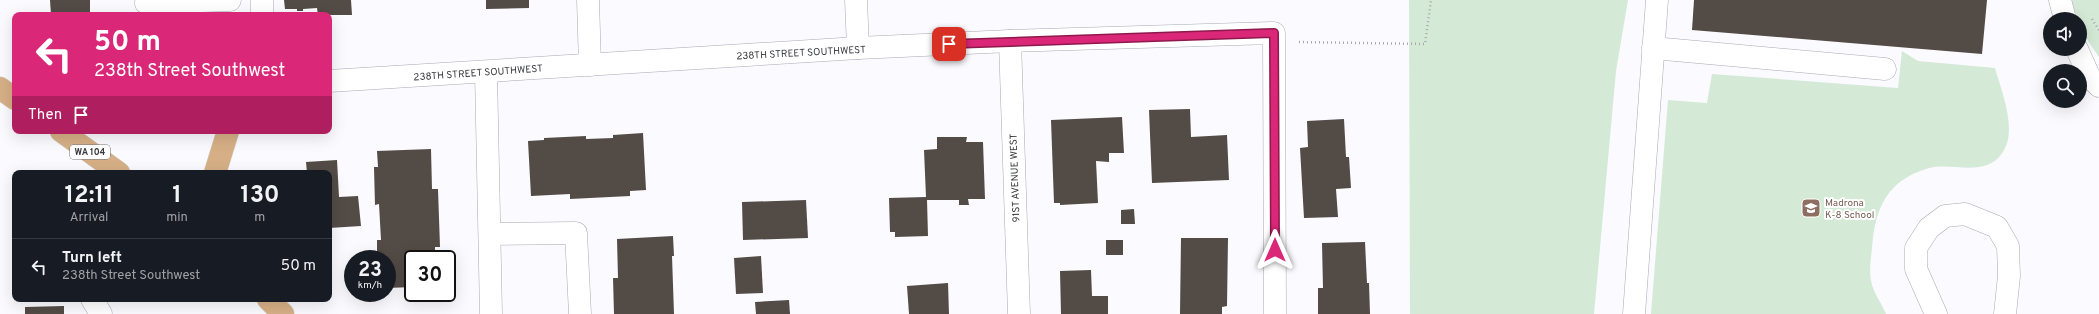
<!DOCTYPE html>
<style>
body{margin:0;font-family:Overpass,sans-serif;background:#242831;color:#f1f3f6;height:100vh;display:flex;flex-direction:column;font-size:15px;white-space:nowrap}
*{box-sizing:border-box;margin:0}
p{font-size:13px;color:#9ea1a6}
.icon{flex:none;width:22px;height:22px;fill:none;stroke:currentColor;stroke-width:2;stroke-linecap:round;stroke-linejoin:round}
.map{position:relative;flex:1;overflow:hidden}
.details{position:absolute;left:12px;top:170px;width:320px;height:132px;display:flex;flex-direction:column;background:#171b24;border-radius:8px;box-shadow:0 4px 16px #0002}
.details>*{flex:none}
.banner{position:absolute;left:12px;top:12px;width:320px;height:122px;border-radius:8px;box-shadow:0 4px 16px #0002;background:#db2777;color:#fff;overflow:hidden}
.tools{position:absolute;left:2043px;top:12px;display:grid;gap:8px}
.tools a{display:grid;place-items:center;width:44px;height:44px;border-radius:50%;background:#171b24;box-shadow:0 4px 16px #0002;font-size:20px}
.speed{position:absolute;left:344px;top:250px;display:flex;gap:8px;font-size:20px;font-weight:700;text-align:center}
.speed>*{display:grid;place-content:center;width:52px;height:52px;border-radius:50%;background:#171b24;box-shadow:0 4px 16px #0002;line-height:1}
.speed small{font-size:10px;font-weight:400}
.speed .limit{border:2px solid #111;border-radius:6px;background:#fff;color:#111}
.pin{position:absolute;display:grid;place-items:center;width:34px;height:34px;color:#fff;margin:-17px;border-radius:8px;box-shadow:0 2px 6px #0006}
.me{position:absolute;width:44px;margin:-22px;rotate:0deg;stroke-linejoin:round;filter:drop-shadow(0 0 3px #0008)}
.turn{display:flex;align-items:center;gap:14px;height:84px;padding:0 16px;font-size:18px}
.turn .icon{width:52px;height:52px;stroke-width:2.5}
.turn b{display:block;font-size:28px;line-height:34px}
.then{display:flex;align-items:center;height:38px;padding:0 16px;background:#0003;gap:8px;font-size:15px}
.eta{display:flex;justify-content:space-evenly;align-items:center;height:68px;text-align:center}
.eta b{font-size:24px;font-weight:700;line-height:28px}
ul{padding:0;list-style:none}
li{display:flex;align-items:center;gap:12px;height:56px;padding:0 16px;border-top:1px solid #363941}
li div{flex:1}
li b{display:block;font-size:15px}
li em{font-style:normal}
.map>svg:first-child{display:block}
</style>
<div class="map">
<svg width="2099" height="314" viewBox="0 0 2099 314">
<rect width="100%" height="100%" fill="#fafaff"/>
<g fill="#d4ead7">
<path d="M1409,0h219l-12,71 -22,243h-184z"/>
<path d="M2070,0h29v57l-11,-16z"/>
<path d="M1902,51l16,10 77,7c6,22 22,60 9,82 -16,29 -50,12 -75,18 -42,12 -54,40 -57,80 -1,10 -3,22 -1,33 2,11 11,23 15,33h-235l17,-214 39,3 5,-29 186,14z"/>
</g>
<g fill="#534b45">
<path d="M50,0h40v15h-39z"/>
<path d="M284,0h67l1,15h-34l-1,-7 -14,1v2h-6v-2h-12z"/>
<path d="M486,0h43v8l-43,1z"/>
<path d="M1694,0h293l-5,54 -290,-24z"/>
<path d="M1190,109l1,28 36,-2 2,45 -77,3 -3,-73z"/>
<path d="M1122,117l2,36h-15v9l-13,-1 2,42 -38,2v-2h-6l-3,-83z"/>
<path d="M1344,119l2,38h3l2,31 -15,1 2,28 -34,1 -4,-70 8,-1 -1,-26z"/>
<path d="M643,133l3,57 -16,1v5l-60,3v-5l-39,2 -3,-55 16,-1v-2l42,-2v3l27,-1v-3z"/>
<path d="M937,137h30l-1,5h17l2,57h-17l1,6h-10v-5h-32l1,36 -33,1v-5h-5l-1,-34 37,-1 -2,-47 13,-1z"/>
<path d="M431,149l1,40h6l2,58h-5v12h-22v28l-26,1v-29h-10v-19h4l-2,-36 -4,1 -1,-38h4l-1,-16z"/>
<path d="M337,160l2,37 19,-1 3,30 -32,2v-55h-22l-1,-11z"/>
<path d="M806,200l2,38 -65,2 -1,-38z"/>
<path d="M1134,209l1,15h-14v-14z"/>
<path d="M673,236l1,20h-2l2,58h-60l-1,-36h5l-1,-39z"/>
<path d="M1181,238h47l-1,68 -5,1v7h-42z"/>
<rect x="1106" y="240" width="17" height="15"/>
<path d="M1365,242l2,41h2l1,31h-52v-26h5l-1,-45z"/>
<path d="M761,256l2,37 -27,1 -2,-36z"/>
<path d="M1091,270l1,26h16v18h-47l-1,-43z"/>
<path d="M948,283l1,31h-40l-2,-28z"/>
<path d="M789,300l1,14h-34l-1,-12z"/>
<path d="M64,306v8h-39v-7z"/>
</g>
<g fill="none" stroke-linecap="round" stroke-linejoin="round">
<g stroke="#a9aab5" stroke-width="23">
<g id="minor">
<path d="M262,0v15"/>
<path d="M588,0l2,65"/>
<path d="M856,0l2,48"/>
<path d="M2060,0l5,19"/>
<path d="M146,3l84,-3"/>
<path d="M1010,41l9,273"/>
<path d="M1653,48l232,21"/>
<path d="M2077,49l12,27 10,10"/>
<path d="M486,72l5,242"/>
<path d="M329,81l529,-33 152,-7 264,-8 1,281"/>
<path d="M490,234l86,-1 4,81"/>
<path d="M92,299l9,15"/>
<path d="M1634,314l23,-314"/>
<path d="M1936,314l-20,-45v-21l13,-20 16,-12 20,-2 32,13 11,19 1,30 -4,38"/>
</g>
</g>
<g stroke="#d7d8d8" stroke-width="23">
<g id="major">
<path d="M0,88l15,11"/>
<path d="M61,131l58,42"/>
<path d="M215,173l13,-42"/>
<path d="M268,299l15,15"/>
</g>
</g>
<g stroke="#a7a8ac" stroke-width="2.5" stroke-dasharray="1 3" stroke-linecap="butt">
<path d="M2092,19l7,11"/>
<path d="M1299,42l126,2 6,-44"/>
</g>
<use href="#minor" stroke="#fff" stroke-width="22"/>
<use href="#major" stroke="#d6af86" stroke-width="22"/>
</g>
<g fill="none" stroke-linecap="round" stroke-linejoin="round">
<g stroke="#8e194d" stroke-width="10">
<path id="route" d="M949,44l325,-11 1,217"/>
</g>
<use href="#route" stroke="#db2777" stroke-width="7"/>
</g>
<defs>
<g id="school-square" transform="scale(1)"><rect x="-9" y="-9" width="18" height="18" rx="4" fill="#8d6e63" stroke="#fff"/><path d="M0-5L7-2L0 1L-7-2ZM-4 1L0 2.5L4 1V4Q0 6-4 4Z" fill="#fff"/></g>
</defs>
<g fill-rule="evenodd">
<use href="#school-square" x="1811" y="208"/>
</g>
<g text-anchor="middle" stroke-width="4" stroke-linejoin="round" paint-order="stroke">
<rect fill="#fff" stroke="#747578" stroke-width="1" x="70" y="145" width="40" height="14" rx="3"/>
<g font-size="9" font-weight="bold" fill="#393a3e">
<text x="90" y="155">WA 104</text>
</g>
<g font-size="10" fill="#393a3e" stroke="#fff">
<text transform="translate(801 52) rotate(-3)" y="4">238TH STREET SOUTHWEST</text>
<text transform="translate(478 72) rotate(-4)" y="4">238TH STREET SOUTHWEST</text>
<text transform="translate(1014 178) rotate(-92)" y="4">91ST AVENUE WEST</text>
</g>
<g font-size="10" fill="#785e54" stroke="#fff" text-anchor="start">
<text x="1825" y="206">Madrona<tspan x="1825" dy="12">K-8 School</tspan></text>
</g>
</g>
</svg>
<div class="tools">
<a><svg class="icon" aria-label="sound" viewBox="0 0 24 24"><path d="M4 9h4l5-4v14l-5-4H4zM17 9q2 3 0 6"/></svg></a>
<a><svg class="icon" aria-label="search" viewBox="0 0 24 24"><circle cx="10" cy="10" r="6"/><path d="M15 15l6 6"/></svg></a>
</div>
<div class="speed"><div>23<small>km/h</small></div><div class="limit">30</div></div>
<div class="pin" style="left:949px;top:44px;background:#d93025"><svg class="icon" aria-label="arrive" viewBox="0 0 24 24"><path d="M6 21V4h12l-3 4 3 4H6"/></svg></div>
<svg class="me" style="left:1275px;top:250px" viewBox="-20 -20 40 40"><path d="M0-17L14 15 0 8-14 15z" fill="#db2777" stroke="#fff" stroke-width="4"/></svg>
<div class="banner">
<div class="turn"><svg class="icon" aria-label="left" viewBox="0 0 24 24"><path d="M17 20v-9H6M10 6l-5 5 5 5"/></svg><div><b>50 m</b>238th Street Southwest</div></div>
<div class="then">Then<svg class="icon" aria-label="arrive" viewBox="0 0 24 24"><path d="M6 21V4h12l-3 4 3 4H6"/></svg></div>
</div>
<section class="details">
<div class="eta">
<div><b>12:11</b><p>Arrival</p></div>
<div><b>1</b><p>min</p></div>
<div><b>130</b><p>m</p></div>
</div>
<ul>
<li><svg class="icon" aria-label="left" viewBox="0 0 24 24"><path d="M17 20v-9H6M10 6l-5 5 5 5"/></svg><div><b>Turn left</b><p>238th Street Southwest</p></div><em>50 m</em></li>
</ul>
</section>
</div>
